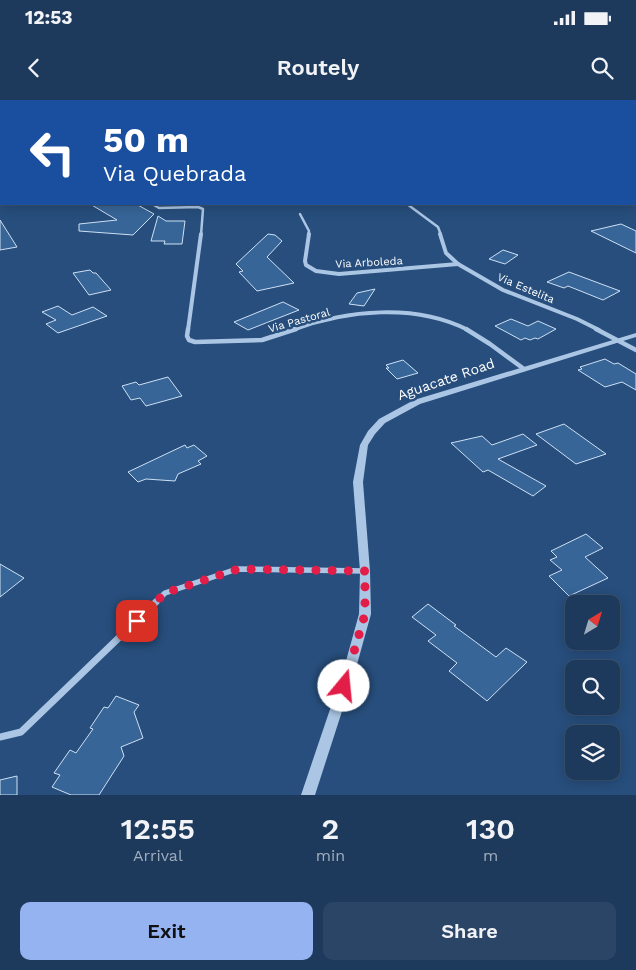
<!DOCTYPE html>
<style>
body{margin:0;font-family:"Work Sans",sans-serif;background:#2a4566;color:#f1f3f6;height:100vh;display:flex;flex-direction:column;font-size:19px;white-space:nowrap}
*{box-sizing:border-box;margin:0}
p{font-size:16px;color:#a0adbc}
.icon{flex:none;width:28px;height:28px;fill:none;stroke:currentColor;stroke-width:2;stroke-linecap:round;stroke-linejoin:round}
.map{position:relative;height:695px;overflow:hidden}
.sheet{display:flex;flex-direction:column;background:#1d3a5d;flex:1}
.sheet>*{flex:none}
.top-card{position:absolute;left:0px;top:0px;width:636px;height:105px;box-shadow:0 2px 12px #0003,0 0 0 1px #3b5472;background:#1a4fa0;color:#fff;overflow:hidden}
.needle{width:32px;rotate:38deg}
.fabs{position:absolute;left:565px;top:495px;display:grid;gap:10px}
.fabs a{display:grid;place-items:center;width:55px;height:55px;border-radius:10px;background:#1d3a5d;box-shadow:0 2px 12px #0003,0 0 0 1px #3b5472;font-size:25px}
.pin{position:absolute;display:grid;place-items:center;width:42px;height:42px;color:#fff;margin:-21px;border-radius:10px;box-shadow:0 2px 8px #0006}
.me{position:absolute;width:55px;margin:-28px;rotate:17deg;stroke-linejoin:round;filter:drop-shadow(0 0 4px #0008)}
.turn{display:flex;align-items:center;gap:18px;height:105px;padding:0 20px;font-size:22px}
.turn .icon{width:65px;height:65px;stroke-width:2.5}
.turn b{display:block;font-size:35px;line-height:42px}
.eta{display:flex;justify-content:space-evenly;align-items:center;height:85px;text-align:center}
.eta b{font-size:30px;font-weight:600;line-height:35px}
.primary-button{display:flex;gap:10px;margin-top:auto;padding:10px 20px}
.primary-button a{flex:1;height:58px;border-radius:10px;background:#95b2f1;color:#111;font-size:20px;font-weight:600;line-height:58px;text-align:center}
.primary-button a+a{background:#2a4566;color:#f1f3f6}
.status{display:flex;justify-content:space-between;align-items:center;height:35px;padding:0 25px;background:#1d3a5d;direction:ltr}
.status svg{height:14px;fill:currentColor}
header{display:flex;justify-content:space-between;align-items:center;height:65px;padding:0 20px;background:#1d3a5d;font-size:22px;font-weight:600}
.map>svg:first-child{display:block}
</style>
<div class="status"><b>12:53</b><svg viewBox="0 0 49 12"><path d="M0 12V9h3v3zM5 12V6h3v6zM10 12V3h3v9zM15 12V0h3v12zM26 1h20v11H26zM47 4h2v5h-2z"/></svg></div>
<header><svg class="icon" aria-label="back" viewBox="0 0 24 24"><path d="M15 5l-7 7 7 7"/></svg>Routely<svg class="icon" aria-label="search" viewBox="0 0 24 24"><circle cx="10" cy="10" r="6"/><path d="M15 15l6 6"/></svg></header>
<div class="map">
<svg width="636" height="695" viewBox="0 0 636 695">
<rect width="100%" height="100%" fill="#274e7c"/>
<g fill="#376598" stroke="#cee0f4">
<path d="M90,104h46l18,10 -21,21 -54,-4v-7l38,-4z"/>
<path d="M158,116l8,5h19l-3,23h-18l1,-3h-14z"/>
<path d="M0,120l17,27 -17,3z"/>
<path d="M621,124l15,7v22l-45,-22z"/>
<path d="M268,134l7,1 7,6 -15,16 27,26 -37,8 -18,-19 4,-1 -7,-7z"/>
<path d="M503,150l15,5 -13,9 -16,-5z"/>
<path d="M90,170l3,3h3l15,17 -22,5 -16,-22z"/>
<path d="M569,172l51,19 -17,9 -35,-14 -4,2 -17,-6z"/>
<path d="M375,189l-11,17 -15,-2 8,-11z"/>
<path d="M283,202l16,8 -51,20 -14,-8z"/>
<path d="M58,206l14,9 21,-8 14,9 -49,17 -12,-9 10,-4 -14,-8z"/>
<path d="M511,219l17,7 10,-5 18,8 -18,10 -3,-1 -5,2 -5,-2 -4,2 -26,-14z"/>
<path d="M605,259l9,5 4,-1 18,11v16l-14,-8 -17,5 -27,-17 4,-1 -2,-2z"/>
<path d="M403,260l15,13 -21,6 -11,-11h3l-3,-3z"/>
<path d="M168,277l14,19 -36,10 -6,-8 -9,2 -9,-14 14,-4 3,3z"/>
<path d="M564,324l42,30 -30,10 -40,-30z"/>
<path d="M523,334l14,11 -39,14 48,27 -13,10 -45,-26 -5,2 -32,-29 31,-7 10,9z"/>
<path d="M185,345l2,3 7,-3 13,11 -9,5 3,3 -23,10 -3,7 -29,-2 -8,3 -10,-10z"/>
<path d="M586,434l17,14 -18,9 23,21 -39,18 -20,-20 13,-6 -12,-10 7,-3 -6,-6z"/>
<path d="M0,464l24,14 -24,19z"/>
<path d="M428,504l28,21 -2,1 42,31 10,-9 21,14 -40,39 -38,-30 8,-8 -29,-22 8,-6 -24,-18z"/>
<path d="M116,596l23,9 -5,7 9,26 -22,9 3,9 -25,39h-28l-19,-8 8,-12 -6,-2 16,-23 6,3 17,-24 -3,-1 14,-21 4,1z"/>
<path d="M17,676v19h-17v-15z"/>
</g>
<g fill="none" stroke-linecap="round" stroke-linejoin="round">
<g stroke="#abc6e4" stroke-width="2.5">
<path d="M152,104l7,4 39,-1 5,2 -2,26"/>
<path d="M407,104l31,23 3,8"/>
<path d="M300,114l9,17 -1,4"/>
</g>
<g stroke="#abc6e4" stroke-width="4">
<path d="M309,134l-4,27 1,4 10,6 23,3 119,-10"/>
<path d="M440,134l6,19 12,11 45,26 74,29 22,11"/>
<path d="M188,230l13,-96"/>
<path d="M292,230c55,-20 123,-27 176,0"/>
</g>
<g stroke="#abc6e4" stroke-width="4.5">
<path d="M188,229l-1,7 2,4 6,2 67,-2 34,-11"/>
<path d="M466,229l24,15 34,25"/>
<path d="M596,229l40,21"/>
</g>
<path stroke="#abc6e4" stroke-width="5.5" d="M155,503l10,-10 72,-24 128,2"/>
<path stroke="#abc6e4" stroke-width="7" d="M0,637l21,-5 135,-130"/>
<path fill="#abc6e4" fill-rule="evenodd" d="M636,233v4l-216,67 -35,19 -10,11 -7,11 -5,37 7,89 1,43 -15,54 -41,127h-14l43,-127 15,-54 1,-43 -7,-89 7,-37 8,-14 11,-12 35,-19z"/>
</g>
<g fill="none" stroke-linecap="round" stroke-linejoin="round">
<path stroke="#e11d48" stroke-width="9" stroke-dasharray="0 16.2" d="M137,521l28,-28 73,-24 127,2v43l-21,72"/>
</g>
<g text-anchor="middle" stroke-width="5" stroke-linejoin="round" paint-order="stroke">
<g font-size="11" fill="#fff" stroke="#274e7c">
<text transform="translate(369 162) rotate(-3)" y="4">Via Arboleda</text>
<text transform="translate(526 188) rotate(23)" y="4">Via Estelita</text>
<text transform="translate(299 220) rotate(-16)" y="4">Via Pastoral</text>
</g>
<g font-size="14" fill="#fff" stroke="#274e7c">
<text transform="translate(446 279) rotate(-19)" y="5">Aguacate Road</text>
</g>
</g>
</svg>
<div class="fabs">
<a><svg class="needle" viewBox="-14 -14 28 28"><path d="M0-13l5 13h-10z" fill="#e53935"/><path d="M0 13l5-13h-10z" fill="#a0adbc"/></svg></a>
<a><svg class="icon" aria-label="search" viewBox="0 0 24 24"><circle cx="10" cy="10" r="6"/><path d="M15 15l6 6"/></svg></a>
<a><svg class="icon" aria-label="layers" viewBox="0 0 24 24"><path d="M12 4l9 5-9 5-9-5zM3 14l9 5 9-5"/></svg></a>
</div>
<div class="pin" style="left:137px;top:521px;background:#d93025"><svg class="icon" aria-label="arrive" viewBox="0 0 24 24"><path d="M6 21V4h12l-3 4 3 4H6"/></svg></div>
<svg class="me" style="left:344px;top:586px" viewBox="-20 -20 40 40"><circle r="19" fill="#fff"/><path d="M0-13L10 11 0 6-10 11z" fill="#e11d48"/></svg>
<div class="top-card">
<div class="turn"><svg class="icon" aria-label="left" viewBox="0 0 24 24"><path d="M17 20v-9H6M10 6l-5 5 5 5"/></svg><div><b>50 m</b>Via Quebrada</div></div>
</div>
</div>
<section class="sheet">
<div class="eta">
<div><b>12:55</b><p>Arrival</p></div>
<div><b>2</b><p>min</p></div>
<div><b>130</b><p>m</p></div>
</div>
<div class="primary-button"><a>Exit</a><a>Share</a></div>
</section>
